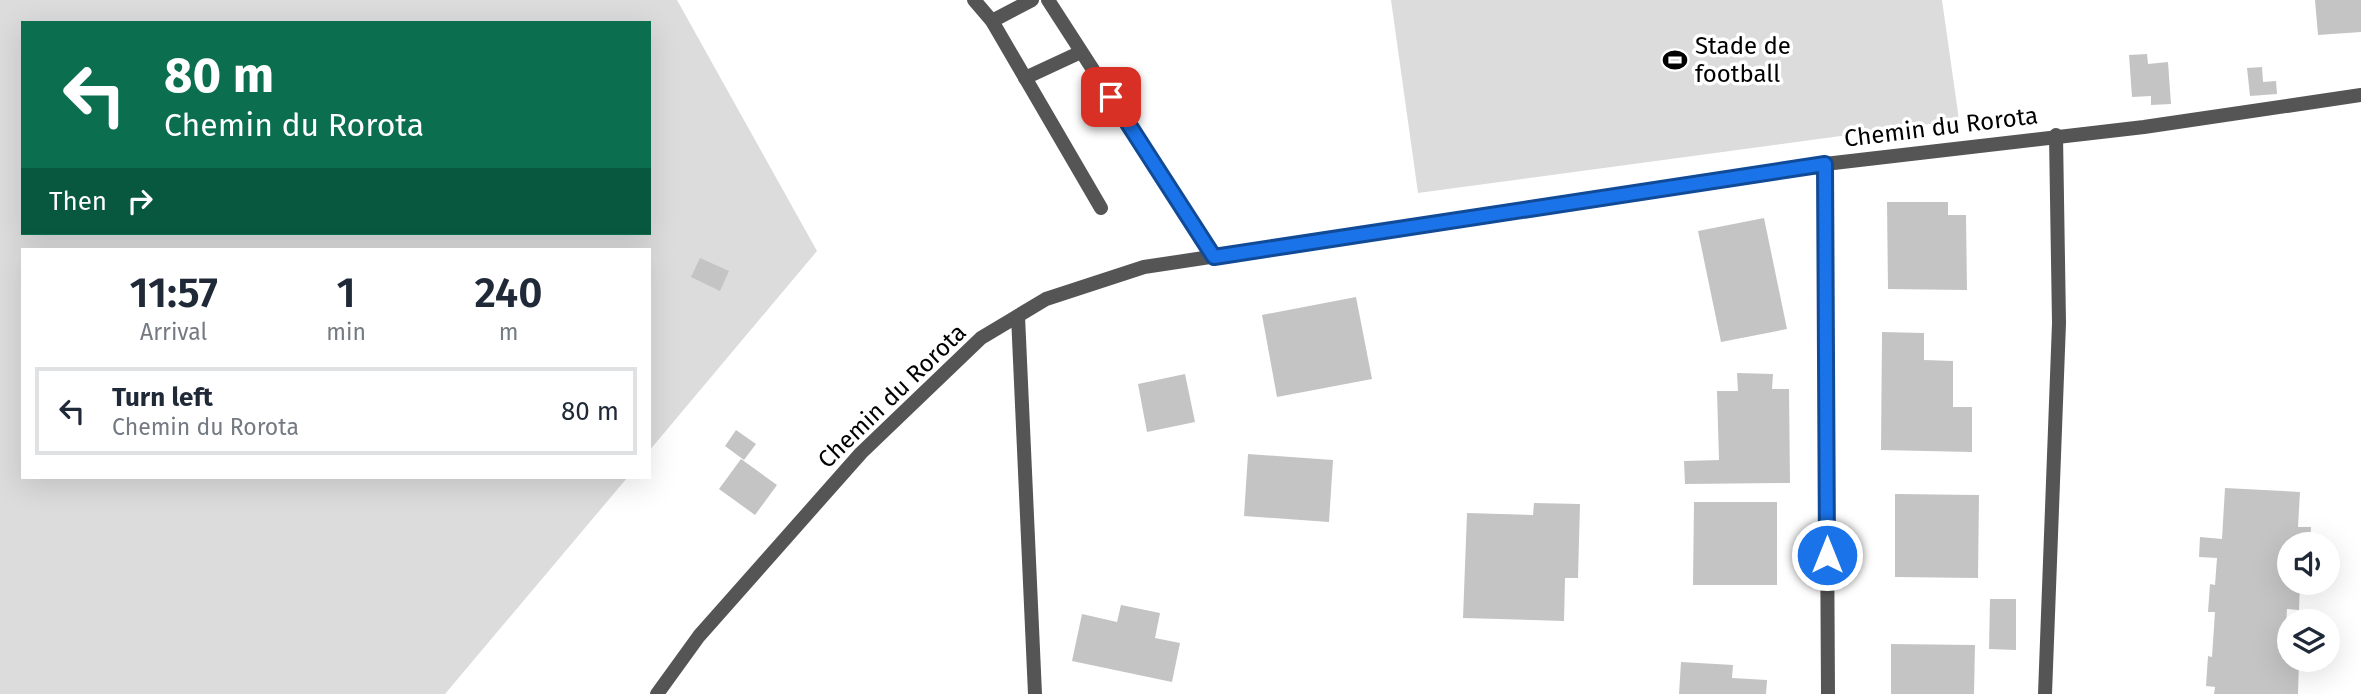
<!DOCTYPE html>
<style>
body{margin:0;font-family:"Fira Sans",sans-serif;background:#f2f2f3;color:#1f2937;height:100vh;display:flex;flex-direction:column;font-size:26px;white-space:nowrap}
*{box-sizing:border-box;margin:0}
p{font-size:23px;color:#747a83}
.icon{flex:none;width:38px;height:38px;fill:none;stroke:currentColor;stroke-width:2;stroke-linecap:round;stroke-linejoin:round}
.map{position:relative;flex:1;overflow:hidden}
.drawer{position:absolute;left:21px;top:248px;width:630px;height:231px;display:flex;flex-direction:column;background:#fff;border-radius:0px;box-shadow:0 7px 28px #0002}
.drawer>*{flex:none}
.banner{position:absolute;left:21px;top:21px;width:630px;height:214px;border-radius:0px;box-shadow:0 7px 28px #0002;background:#0b6e4f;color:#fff;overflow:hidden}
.buttons{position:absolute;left:2277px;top:532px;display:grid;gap:14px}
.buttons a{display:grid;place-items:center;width:63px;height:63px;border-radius:50%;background:#fff;box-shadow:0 7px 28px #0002;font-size:35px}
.pin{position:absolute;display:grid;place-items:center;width:60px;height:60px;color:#fff;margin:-30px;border-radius:14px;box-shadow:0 4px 10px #0006}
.me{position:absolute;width:77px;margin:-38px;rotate:0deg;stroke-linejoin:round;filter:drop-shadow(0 0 5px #0008)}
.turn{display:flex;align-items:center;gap:24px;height:147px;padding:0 28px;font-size:32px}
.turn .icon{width:91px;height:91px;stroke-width:2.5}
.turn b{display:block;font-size:49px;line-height:60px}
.then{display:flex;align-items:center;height:66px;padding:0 28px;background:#0003;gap:14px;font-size:26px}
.eta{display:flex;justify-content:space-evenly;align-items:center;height:119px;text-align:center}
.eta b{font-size:42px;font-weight:600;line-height:49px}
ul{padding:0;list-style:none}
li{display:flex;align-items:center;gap:21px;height:88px;margin:0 14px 10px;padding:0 14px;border:4px solid #e0e1e3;border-radius:0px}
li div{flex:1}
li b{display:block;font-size:26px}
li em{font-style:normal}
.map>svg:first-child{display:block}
</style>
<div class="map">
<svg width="2361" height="694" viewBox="0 0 2361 694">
<rect width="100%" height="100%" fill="#fff"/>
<g fill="#dcdcdc" fill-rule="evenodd">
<path d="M0,0h677l140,251 -168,200v-201h-626v228h604l-182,216h-445zM23,23h626v210h-626z"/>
<path d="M1391,0h551l17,120 -541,73z"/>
</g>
<g fill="#c4c4c4">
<path d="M2315,0h46v32l-43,3z"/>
<path d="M2147,54l1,10 20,-2 3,42 -20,1v-9l-19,1 -3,-42z"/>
<path d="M2262,67l1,15 13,-1 1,13 -27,2 -3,-28z"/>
<path d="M1887,202h61v13h18l1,75 -79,-1z"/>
<path d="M1764,218l23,111 -66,13 -23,-111z"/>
<path d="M700,258l29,13 -9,20 -29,-14z"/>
<path d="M1356,297l16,82 -95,18 -15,-82z"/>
<path d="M1882,332l42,1v27l29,1v46h19v45l-91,-2z"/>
<path d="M1737,373l36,1 -1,15h17l1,94 -105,1 -1,-23 35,-1 -2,-69h21z"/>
<path d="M1185,374l10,48 -48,10 -9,-48z"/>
<path d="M736,430l20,14 -12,16 -19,-14z"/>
<path d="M1248,454l85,6 -4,62 -85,-6z"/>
<path d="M741,459l36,26 -22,30 -36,-26z"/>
<path d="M2225,488l75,4 -2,35h13l-1,17h-21v39h11l-1,27 -12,-1 -3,51 15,1 -1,33h-84l1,-7 -9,-1 2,-30 4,1 3,-45h-7l2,-28 5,1 2,-27 -18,-1 1,-20 22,2z"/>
<path d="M1895,494l84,1 -1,83 -83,-1z"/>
<path d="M1694,502h83v83h-84z"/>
<path d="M1534,503l46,1 -2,74h-13l-1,43 -101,-3 4,-105 66,2z"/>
<path d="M1990,599h26v51l-27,-1z"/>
<path d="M1121,605l39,8 -5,25 25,5 -8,39 -100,-21 10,-47 35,8z"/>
<path d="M1891,644l84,1 -1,49h-83z"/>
<path d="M1681,662l52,3 -1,13 35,2 -1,14h-87z"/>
</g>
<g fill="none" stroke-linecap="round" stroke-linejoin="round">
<g stroke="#555" stroke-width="14">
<path d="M974,0l18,21 109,187"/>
<path d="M992,21l40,-21"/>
<path d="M1025,78l56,-26"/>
<path d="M1018,316l17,378"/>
<path d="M2045,694l14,-371 -3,-188"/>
</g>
<g stroke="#555" stroke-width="14">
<path d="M1048,0l166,257"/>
<path d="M1825,164l3,530"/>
<path d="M657,694l42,-58 162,-183 120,-115 65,-39 98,-32 681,-103 319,-37 217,-32"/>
</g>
</g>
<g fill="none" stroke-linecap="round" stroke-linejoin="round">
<g stroke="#114b97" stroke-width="18">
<path id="route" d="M1111,97l103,160 611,-93 2,391"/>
</g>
<use href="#route" stroke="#1a73e8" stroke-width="12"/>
</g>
<defs>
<g id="stadium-bare" transform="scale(1.89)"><path d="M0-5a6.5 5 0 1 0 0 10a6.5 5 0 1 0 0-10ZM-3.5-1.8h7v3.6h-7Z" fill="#000" stroke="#fff" stroke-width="2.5" paint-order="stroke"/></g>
</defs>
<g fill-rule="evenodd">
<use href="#stadium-bare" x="1675" y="60"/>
</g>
<g text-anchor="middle" stroke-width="7" stroke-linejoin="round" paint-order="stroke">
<g font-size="24" fill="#000" stroke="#fff" text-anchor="start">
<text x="1695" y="54">Stade de<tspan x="1695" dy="28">football</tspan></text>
</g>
<g font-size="24" fill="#000" stroke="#fff">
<text transform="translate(1941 127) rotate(-7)" y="8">Chemin du Rorota</text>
<text transform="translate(892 396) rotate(-44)" y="8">Chemin du Rorota</text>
</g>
</g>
</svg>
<div class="buttons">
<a><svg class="icon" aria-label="sound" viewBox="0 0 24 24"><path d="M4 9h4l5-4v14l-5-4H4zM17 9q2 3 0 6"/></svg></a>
<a><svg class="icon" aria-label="layers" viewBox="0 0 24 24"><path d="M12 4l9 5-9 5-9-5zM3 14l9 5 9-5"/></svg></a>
</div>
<div class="pin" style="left:1111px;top:97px;background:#d93025"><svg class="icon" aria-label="arrive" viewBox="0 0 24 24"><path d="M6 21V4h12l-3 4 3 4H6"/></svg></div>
<svg class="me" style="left:1827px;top:555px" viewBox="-20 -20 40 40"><circle r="17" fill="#1a73e8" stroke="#fff" stroke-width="3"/><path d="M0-11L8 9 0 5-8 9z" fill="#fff"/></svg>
<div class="banner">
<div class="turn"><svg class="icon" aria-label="left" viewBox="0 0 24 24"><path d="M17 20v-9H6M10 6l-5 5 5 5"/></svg><div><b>80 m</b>Chemin du Rorota</div></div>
<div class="then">Then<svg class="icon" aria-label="right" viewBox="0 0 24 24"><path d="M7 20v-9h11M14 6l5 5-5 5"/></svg></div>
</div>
<section class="drawer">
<div class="eta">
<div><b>11:57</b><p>Arrival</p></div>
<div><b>1</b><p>min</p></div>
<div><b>240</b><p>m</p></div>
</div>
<ul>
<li><svg class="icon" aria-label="left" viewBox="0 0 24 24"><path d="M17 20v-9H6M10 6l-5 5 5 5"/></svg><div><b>Turn left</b><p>Chemin du Rorota</p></div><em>80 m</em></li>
</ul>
</section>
</div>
